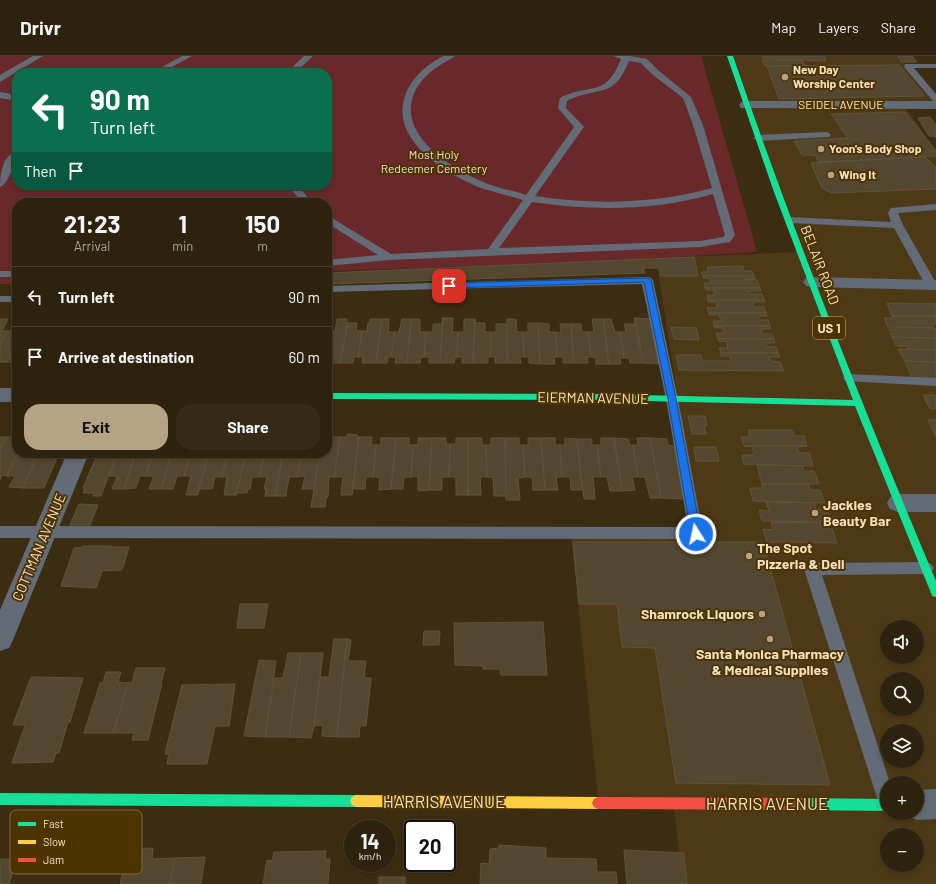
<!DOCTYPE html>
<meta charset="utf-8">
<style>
body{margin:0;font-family:Barlow,sans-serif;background:#352a17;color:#f1f3f6;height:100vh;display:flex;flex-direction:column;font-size:15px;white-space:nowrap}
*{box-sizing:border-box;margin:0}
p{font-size:13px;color:#a7a49e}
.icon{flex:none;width:22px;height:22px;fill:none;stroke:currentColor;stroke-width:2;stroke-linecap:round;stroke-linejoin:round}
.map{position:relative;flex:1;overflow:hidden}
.side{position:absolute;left:12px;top:142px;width:320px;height:260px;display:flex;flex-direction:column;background:#2d220e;border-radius:16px;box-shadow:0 2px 6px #0003,0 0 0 1px #483f2e}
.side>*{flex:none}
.top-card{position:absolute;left:12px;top:12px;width:320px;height:122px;border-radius:16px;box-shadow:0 2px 6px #0003,0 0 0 1px #483f2e;background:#0b6e4f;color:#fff;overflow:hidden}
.buttons{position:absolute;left:880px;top:564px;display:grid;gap:8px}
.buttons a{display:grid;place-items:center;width:44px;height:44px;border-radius:50%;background:#2d220e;box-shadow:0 2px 6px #0003,0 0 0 1px #483f2e;font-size:20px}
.speed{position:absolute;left:344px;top:764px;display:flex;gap:8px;font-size:20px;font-weight:700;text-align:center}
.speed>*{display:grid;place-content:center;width:52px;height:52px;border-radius:50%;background:#2d220e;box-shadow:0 2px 6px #0003,0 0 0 1px #483f2e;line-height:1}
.speed small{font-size:10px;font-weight:400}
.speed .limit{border:2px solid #111;border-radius:6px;background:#fff;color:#111}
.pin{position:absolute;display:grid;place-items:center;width:34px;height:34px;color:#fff;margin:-17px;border-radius:8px;box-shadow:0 2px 6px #0006}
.me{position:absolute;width:44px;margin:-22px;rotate:350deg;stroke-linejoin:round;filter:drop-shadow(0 0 3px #0008)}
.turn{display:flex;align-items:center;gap:14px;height:84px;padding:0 12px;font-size:18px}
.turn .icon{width:52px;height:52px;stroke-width:2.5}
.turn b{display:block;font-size:28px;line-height:34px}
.then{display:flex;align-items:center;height:38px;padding:0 12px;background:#0003;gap:8px;font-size:15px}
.eta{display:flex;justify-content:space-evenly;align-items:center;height:68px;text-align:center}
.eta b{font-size:24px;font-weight:700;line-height:28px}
.primary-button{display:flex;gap:8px;margin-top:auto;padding:8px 12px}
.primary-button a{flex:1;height:46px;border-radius:16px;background:#b5a386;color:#111;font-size:16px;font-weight:700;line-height:46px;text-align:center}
.primary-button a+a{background:#352a17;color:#f1f3f6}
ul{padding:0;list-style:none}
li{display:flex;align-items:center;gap:12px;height:60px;padding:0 12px;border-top:1px solid #483f2e}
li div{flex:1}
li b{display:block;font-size:15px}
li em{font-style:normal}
header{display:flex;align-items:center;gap:24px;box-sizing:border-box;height:56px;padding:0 20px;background:#2d220e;border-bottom:1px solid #483f2e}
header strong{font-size:19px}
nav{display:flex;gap:22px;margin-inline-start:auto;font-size:14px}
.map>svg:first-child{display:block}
</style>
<header>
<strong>Drivr</strong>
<nav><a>Map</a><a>Layers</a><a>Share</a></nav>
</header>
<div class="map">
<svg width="936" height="828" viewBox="0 0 936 828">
<rect width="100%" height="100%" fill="#3c2d12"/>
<path fill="#4e3916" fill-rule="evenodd" d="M730,0h168l38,43v6l-32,1 32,44v734h-253l-9,-75 -75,-1 -28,-276 127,-3 -42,-271 144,-6zM887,571h30v30h-30zM887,623h30v30h-30zM887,675h30v30h-30zM887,727h30v30h-30zM887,779h30v30h-30z"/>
<path fill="#69282a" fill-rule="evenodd" d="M0,0h701l56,196 -195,12 -235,7v-68h-310v81h-17zM17,17h310v112h-310z"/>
<g fill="#53482f" stroke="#5f543b">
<path d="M762,0h62l2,5 -64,-3z"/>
<path d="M897,0h15l5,6h-15z"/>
<path d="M762,4h40l3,6h-40z"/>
<path d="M899,9l26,31 -146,3 -12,-33z"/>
<path d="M905,56l31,39v5l-117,6 -4,-7h-13l-8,-14 54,-3 -17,-24z"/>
<path d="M930,61l6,8v12l-7,-1 -11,-18z"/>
<path d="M925,101l11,11v21l-105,4 -9,-5 -11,-25z"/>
<path d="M694,201l4,19h-37l-2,-8h-16l2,5 -318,11v-11z"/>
<path d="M740,210h3l1,5h8l2,5h-51l-2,-4h7l-1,-5z"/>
<path d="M703,220h51l1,3h-10l12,1 3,8h-55l-1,-5h7l-1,-5h-7z"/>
<path d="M705,232h55l1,3h-12l1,3h12l2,6h-56l-1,-5h8l-2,-5h-7z"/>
<path d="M708,244h56l1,2h-12l1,5h10l2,6h-57l-2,-6 10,1 -1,-6h-8z"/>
<path d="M887,247l49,1v12h-44z"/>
<path d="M709,257h57l1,3h-9l1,4h9l2,6h-56l-1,-5h8l-2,-6h-10z"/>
<path d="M892,260h44v8h-4l2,4 -46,-1 -4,-9h9z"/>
<path d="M442,262h1l-3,45h-11v-6h-5l2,-25h7v-8h9z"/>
<path d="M443,262h10l-1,14h6l-1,25h-2l-1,6h-14z"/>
<path d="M634,262h1l8,45h-13l-1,-5h-5l-4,-26h6l-2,-8h11z"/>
<path d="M635,262l17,1 10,45 -19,-1z"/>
<path d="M0,263h8l-6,12h6l-8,12z"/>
<path d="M337,263h10v4h1l-8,40h-12l2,-6 -3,-1v-2l4,-22 4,-1z"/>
<path d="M370,263h12l-6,44h-14l1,-6h-5l4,-26h5l1,-8h2z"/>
<path d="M382,263h7l-1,13h7l-4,25h-3l-1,6h-11z"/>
<path d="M402,263h9l-4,44h-12l1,-6h-5l4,-25h4z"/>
<path d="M411,263h9v13h6l-2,25h-3l-1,6h-13z"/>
<path d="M464,263h11l-2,44h-11v-6h-5l1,-25h6z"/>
<path d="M475,263v4h10v9h6v25h-3v6h-15z"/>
<path d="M507,263h9l1,13h6l1,25h-4l1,6h-14z"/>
<path d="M592,263h11l6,45h-13v-7h-5l-3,-25h6z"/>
<path d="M603,263h8l4,13h5l4,26h-4l1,6h-12z"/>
<path d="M17,266v20l-11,20h-6v-19l8,-12h4z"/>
<path d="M348,267h9l-1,8h6l-4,26h-4l-1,6h-13z"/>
<path d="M528,267h10l2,41 -11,-1v-6h-5l-1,-25h5z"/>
<path d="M538,267l11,1v8h7l1,25h-3l1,7h-15z"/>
<path d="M496,268h10l1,39h-12v-6h-4v-25h5z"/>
<path d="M560,268h11l3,39h-11v-6h-6l-1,-24 5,-1z"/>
<path d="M571,268h10l1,8h6l3,25h-4l1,6h-14z"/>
<path d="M714,270h56l1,3h-10l2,5h9l2,5h-56l-2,-6h8l-1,-5h-8z"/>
<path d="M671,271l25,1 3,12 -25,-1z"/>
<path d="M898,271l36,1 2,1v9l-44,-1 -3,-8h9z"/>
<path d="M327,275h5l-5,23z"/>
<path d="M892,281l44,1v12l-28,-1 -1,-3h-11z"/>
<path d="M718,283h56l1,4h-10l2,4h9l2,6h-57l-2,-5h9l-1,-6 -9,-1z"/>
<path d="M17,286v20h-12h1z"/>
<path d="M898,293l38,1v12l-31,-1z"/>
<path d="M721,297h57l2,4h-11l2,4 9,1 4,9 -105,-1 -3,-15h25l2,6h28l-1,-5h-9z"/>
<path d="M905,305l31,1v16h-24z"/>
<path d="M923,339h12l1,14h-6z"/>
<path d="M688,360h17l2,10h-3l2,8h-14z"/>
<path d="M928,364h8v17z"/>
<path d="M748,374h44l2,6h10l3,10h-63l-3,-9h9z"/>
<path d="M347,378l11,1v3l1,-1 -7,58h-11l2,-18h-9l6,-40h7z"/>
<path d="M0,381h7l-7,13z"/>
<path d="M7,381h10v16h1l-11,23 -5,-1 -2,5v-30z"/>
<path d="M327,381h13l-6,40h-5l-1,20h-2l-1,10h-14l9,-54h7z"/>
<path d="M359,381h13l-1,8h5l-3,32h-7l-1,12h-12z"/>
<path d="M381,382h15l-5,51 -12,1 1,-13h-7l3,-32h5z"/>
<path d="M396,382h13v7h4l-2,32h-7l-1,12h-12z"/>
<path d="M418,382h14l-3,52 -11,1v-15l-7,1 2,-32h5z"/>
<path d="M432,382h14v6h4l-1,33h-7v13h-13z"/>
<path d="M456,382h12v57h-12v-18h-7l1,-33h6z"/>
<path d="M468,382h14v7h4l1,32h-7l1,18h-13z"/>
<path d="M491,382h14l2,58h-13l-1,-19h-6l-1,-32h5z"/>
<path d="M505,382h14v7h4l2,32 -7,1 2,22h-14z"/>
<path d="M528,382h13l4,52h-12l-1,-13h-7l-2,-32h5z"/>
<path d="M541,382h14v7h5l2,32h-6l2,13h-13z"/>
<path d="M565,382l12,1 5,51h-11l-1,-13h-8l-2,-32h5z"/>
<path d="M601,382h13l8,53h-12l-3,-14h-6l-4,-32h4z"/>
<path d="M614,382l14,1 2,6h3l5,32h-6l3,13 -13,1z"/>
<path d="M637,382h13l11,60h-11l-5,-21h-7l-5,-32h5z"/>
<path d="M650,382l17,1 1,6 6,1 10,53 -23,-1z"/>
<path d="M577,383h15v6h5l4,32h-8l2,22h-11z"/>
<path d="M744,390h63l-10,1 2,6h10l4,13 -69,-2 -2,-9h12l-2,-9z"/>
<path d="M694,391h22l3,14h-23z"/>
<path d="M18,397h20l-15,35 -14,-1 6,-11h-8z"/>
<path d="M38,397h21l-15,35h-21z"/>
<path d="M98,397h19l-16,43h-8l1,-3h-11l2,-5h-2z"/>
<path d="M117,397h19l-12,36h-12l5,-13h-8z"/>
<path d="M136,397h17l-7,23h-6l-4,12 -12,1z"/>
<path d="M153,397h19l-11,36h-12l5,-13h-8z"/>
<path d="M172,397h19l-7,23h-7l-4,13h-12z"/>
<path d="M191,397h18l-12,42h-11l5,-19h-7z"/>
<path d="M209,397h19l-7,24h-6l-3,12h-12l-3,6z"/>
<path d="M228,397h18l-10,42h-12l3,-18h-6z"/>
<path d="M246,397h19l-6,24h-7l-2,12h-2l-1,4h-10l-1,2z"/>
<path d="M265,397h18l-8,43h-10l1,-7h-2l3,-12h-8z"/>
<path d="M283,397h19l-5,24h-8l-3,19h-11z"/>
<path d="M302,397h18l-6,36h-12l3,-13 -8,1z"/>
<path d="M757,409l45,1 2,5h10l5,13h-57z"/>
<path d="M762,428h46l2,6h10l5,13 -72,-2 -3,-13h13z"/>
<path d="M766,446l48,1 2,6 11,1 4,12 -69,-1 -3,-11 10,1z"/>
<path d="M79,448l19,1 -8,20h-20z"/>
<path d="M771,466l49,1 2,6h10l5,14 -60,-1 -10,1 -4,-14 10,1z"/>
<path d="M573,486h190l67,243 -154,-2 -21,-135 -33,-1 -5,-43h-38z"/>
<path d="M83,490h28l-1,1h19l-7,23 -20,1 -6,17 -35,-2 13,-38 9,-1z"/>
<path d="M240,548h28l-4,24h-27z"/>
<path d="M543,566l4,53h-46l-1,-6h-17v-3l-28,-1 -1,-42z"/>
<path d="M424,575h16l-1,14h-16z"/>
<path d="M334,583h13l-10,98 -15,-1 1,-11 -9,1 6,-49h9z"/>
<path d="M347,583l4,1 -3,21h18l-2,17h7l-5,48h-6l-1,11h-22z"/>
<path d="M288,597h13l-12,84h-24l10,-59h8z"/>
<path d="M301,597h22l-9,73 -3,12 -22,-1z"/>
<path d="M259,604l17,1 -11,76 -21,-1z"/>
<path d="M136,612h29l-4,15h1l-14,57h-16l2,-7h-21l15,-50h4z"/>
<path d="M106,616h15l-3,10 10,1 -15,50h-29l16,-50h3z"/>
<path d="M31,621l52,1 -13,44h-2l-9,31h-3l-3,9 -41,1 13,-38h-12z"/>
<path d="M235,628l-6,42h-14l-8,38h-40l2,-10h-4l17,-69z"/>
<path d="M499,789l47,3v10l50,1 1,13h19l1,12h-137l1,-21 8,1 1,-15 9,-1z"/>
<path d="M153,792l-1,11 23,-1 -5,26h-50l8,-35z"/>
<path d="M624,794l60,3 3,31h-60z"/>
<path d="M326,795l-1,8h5l-2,25h-65l4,-24 5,1 2,-9z"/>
<path d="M205,801l-4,27h-31l5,-26z"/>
<path d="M0,803h14l-4,13h3l-4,12h-9z"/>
<rect x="379" y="821" width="26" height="7"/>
</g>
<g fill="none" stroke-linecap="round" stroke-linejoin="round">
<g fill="#626b76" fill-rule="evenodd">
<path d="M33,0h10l-43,26v-7z"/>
<path d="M182,0h10l-31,17h-10z"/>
<path d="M304,0h9l-18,17h-9z"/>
<path d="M444,0h11c-3,3 -9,5 -13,8 -9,5 -18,13 -24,22 -29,47 37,85 73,99 11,4 24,6 35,10l48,-68 -16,-19 2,-10c31,-16 45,1 61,-39l-8,-3h17l17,3 12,12 32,26 12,28 32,110 -5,7 -30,5 -311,13 -62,6v-6l51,-5 -51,-32v-8l64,39 97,-5 35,-49c-13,-4 -26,-7 -39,-11 -34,-12 -95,-48 -79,-93 6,-18 22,-32 39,-40zM629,5l12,2 12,12 30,23 10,27 19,63c-59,16 -117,17 -177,8l49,-69 -18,-19 1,-7c31,-16 46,0 62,-40zM713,138l12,41 -2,2 -23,4 -201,7 33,-46c61,9 121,9 181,-8z"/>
<path d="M905,8h31v4h-22l22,26v8l-3,-1 -28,-33 -1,-2z"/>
<path d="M0,36l17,3v6l-17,-3z"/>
<path d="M826,76l3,1 2,2 -2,2 -71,4 -5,-3 5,-3z"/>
<path d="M17,95c0,8 -9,34 -17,36 0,-12 2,-32 17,-36z"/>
<path d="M287,129h10l16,18h-10z"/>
<path d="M936,148v6l-38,3 5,12 33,58 -1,3h-8l-2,-2 -31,-56 -105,-5 -5,-3 5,-3 102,5 -3,-9 3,-5z"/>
<rect x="0" y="215" width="17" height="6"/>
<path d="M647,221l4,1 2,2 25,119 25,134 -2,4 -5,2 -696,-1v-12l688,1 -22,-128 -24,-115 -315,8v-6z"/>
<rect x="0" y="240" width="17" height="6"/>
<path d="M849,318l87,4v8l-91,-5 -2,-3 2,-3z"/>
<path d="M926,506l5,2 3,4 -3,4 -5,2 -104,1 68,208h-3v27l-7,-3 -2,-6 -74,-232 3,-4 5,-2z"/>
</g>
<g fill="#626b76" fill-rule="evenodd">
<path d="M746,45h190v8l-195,-1 -2,-3 2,-3z"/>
<path d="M812,221l124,3v10l-124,-3 -6,-1 -3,-4 3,-4z"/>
<rect x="0" y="332" width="17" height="14"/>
<path d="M67,397h22l-76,187 -4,8 -9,3v-41z"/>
<path d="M898,438h38v18h-38l-8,-3 -3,-6 3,-6z"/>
<path d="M936,733v30l-19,1 -10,-5 -1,-2h11v-23z"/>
</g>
<g fill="#16e098" fill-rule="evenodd">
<path d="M727,0h6c61,178 130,352 203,525v16l-4,-1 -1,-3 -76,-187 -255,-6 -273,-1v-6l273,1 253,6 -79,-208z"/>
<path d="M0,737l356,2 4,2 2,4 -2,4 -4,2 -356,-2z"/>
<path d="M801,742l86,1v12l-86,-1 -4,-2 -2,-4 2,-4z"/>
</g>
<path fill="#ffcf43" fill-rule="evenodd" d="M356,739l242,2 4,2 2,4 -2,4 -4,2 -242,-2 -4,-2 -2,-4 2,-4z"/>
<path fill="#f24e42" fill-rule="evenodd" d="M598,741l203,1 4,2 2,4 -2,4 -4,2 -203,-1 -4,-2 -2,-4 2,-4z"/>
</g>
<path fill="#1a73e8" stroke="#114b97" d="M647,222l4,2 25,119 25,135 -2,2h-7l-1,-2 -23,-135 -24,-117 -195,6 -4,-2 4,-3z"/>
<g fill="#b5a386" stroke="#4d3300" stroke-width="1.5">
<circle cx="785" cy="21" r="4"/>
<circle cx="821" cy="93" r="4"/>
<circle cx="831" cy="119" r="4"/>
<circle cx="815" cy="457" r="4"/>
<circle cx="749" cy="500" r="4"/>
<circle cx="762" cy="558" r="4"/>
<circle cx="770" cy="583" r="4"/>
</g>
<g text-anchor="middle" stroke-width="4" stroke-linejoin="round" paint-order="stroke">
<g font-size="12" font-weight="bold" fill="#f6e2c5" stroke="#4d3300" text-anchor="start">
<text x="793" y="18">New Day<tspan x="793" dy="14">Worship Center</tspan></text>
<text x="829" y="97">Yoon's Body Shop</text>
<text x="839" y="123">Wing It</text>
</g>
<g font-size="12" fill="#f6e2c5" stroke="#4d3300">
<text x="841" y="53">SEIDEL AVENUE</text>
</g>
<g font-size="12" fill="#f7d7d8" stroke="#4d3300">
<text x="434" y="103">Most Holy<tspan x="434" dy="14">Redeemer Cemetery</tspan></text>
</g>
<rect fill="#4d3300" stroke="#c3ae8a" stroke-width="1" x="813" y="261" width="32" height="22" rx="3"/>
<g font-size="13" font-weight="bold" fill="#f6e2c5">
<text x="829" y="277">US 1</text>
</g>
<g font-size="14" fill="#f6e2c5" stroke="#4d3300">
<text transform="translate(820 209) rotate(69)" y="5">BELAIR ROAD</text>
<text transform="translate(593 342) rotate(1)" y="5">EIERMAN AVENUE</text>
<text transform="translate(39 491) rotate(-67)" y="5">COTTMAN AVENUE</text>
</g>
<g font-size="14" font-weight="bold" fill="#f6e2c5" stroke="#4d3300" text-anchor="start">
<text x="823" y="454">Jackies<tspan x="823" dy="16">Beauty Bar</tspan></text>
<text x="757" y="497">The Spot<tspan x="757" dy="16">Pizzeria &amp; Deli</tspan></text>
<text x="754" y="563" text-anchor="end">Shamrock Liquors</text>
<text x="770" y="603" text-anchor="middle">Santa Monica Pharmacy<tspan x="770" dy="16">&amp; Medical Supplies</tspan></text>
</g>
<g font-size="17" fill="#f6e2c5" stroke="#4d3300">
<text x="444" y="752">HARRIS AVENUE</text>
<text x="767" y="754">HARRIS AVENUE</text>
</g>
</g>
<rect x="10" y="754" width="132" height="64" rx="6" fill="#4d3300" stroke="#80683b" stroke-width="1"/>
<rect x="18" y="766" width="18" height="4" fill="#16e098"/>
<rect x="18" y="784" width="18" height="4" fill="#ffcf43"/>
<rect x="18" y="802" width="18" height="4" fill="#f24e42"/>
<g font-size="11" fill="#f6e2c5">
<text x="43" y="772">Fast</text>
<text x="43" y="790">Slow</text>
<text x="43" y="808">Jam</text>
</g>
</svg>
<div class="buttons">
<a><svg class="icon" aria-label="sound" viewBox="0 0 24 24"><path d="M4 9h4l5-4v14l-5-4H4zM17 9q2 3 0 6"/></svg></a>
<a><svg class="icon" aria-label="search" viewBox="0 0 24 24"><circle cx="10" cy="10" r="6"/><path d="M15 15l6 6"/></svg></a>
<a><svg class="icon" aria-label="layers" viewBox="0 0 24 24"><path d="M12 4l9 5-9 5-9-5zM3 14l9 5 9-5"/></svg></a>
<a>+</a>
<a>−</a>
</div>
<div class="speed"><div>14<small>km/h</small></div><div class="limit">20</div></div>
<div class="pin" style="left:449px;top:230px;background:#d93025"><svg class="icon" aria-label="arrive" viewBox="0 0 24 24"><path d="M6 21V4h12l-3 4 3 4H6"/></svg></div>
<svg class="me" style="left:696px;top:478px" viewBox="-20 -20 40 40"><circle r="17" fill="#1a73e8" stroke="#fff" stroke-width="3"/><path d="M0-11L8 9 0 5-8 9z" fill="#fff"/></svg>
<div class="top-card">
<div class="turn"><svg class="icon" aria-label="left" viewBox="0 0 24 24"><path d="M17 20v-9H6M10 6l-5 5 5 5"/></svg><div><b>90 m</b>Turn left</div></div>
<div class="then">Then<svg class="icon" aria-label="arrive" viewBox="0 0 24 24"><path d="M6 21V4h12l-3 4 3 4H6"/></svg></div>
</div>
<section class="side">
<div class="eta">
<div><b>21:23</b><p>Arrival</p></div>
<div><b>1</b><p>min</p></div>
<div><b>150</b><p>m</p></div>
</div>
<ul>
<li><svg class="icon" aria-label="left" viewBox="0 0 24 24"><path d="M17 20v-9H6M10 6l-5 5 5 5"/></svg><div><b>Turn left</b></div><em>90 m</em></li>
<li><svg class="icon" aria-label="arrive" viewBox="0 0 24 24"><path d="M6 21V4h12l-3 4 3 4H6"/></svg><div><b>Arrive at destination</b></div><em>60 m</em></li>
</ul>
<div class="primary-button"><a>Exit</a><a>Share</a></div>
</section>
</div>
